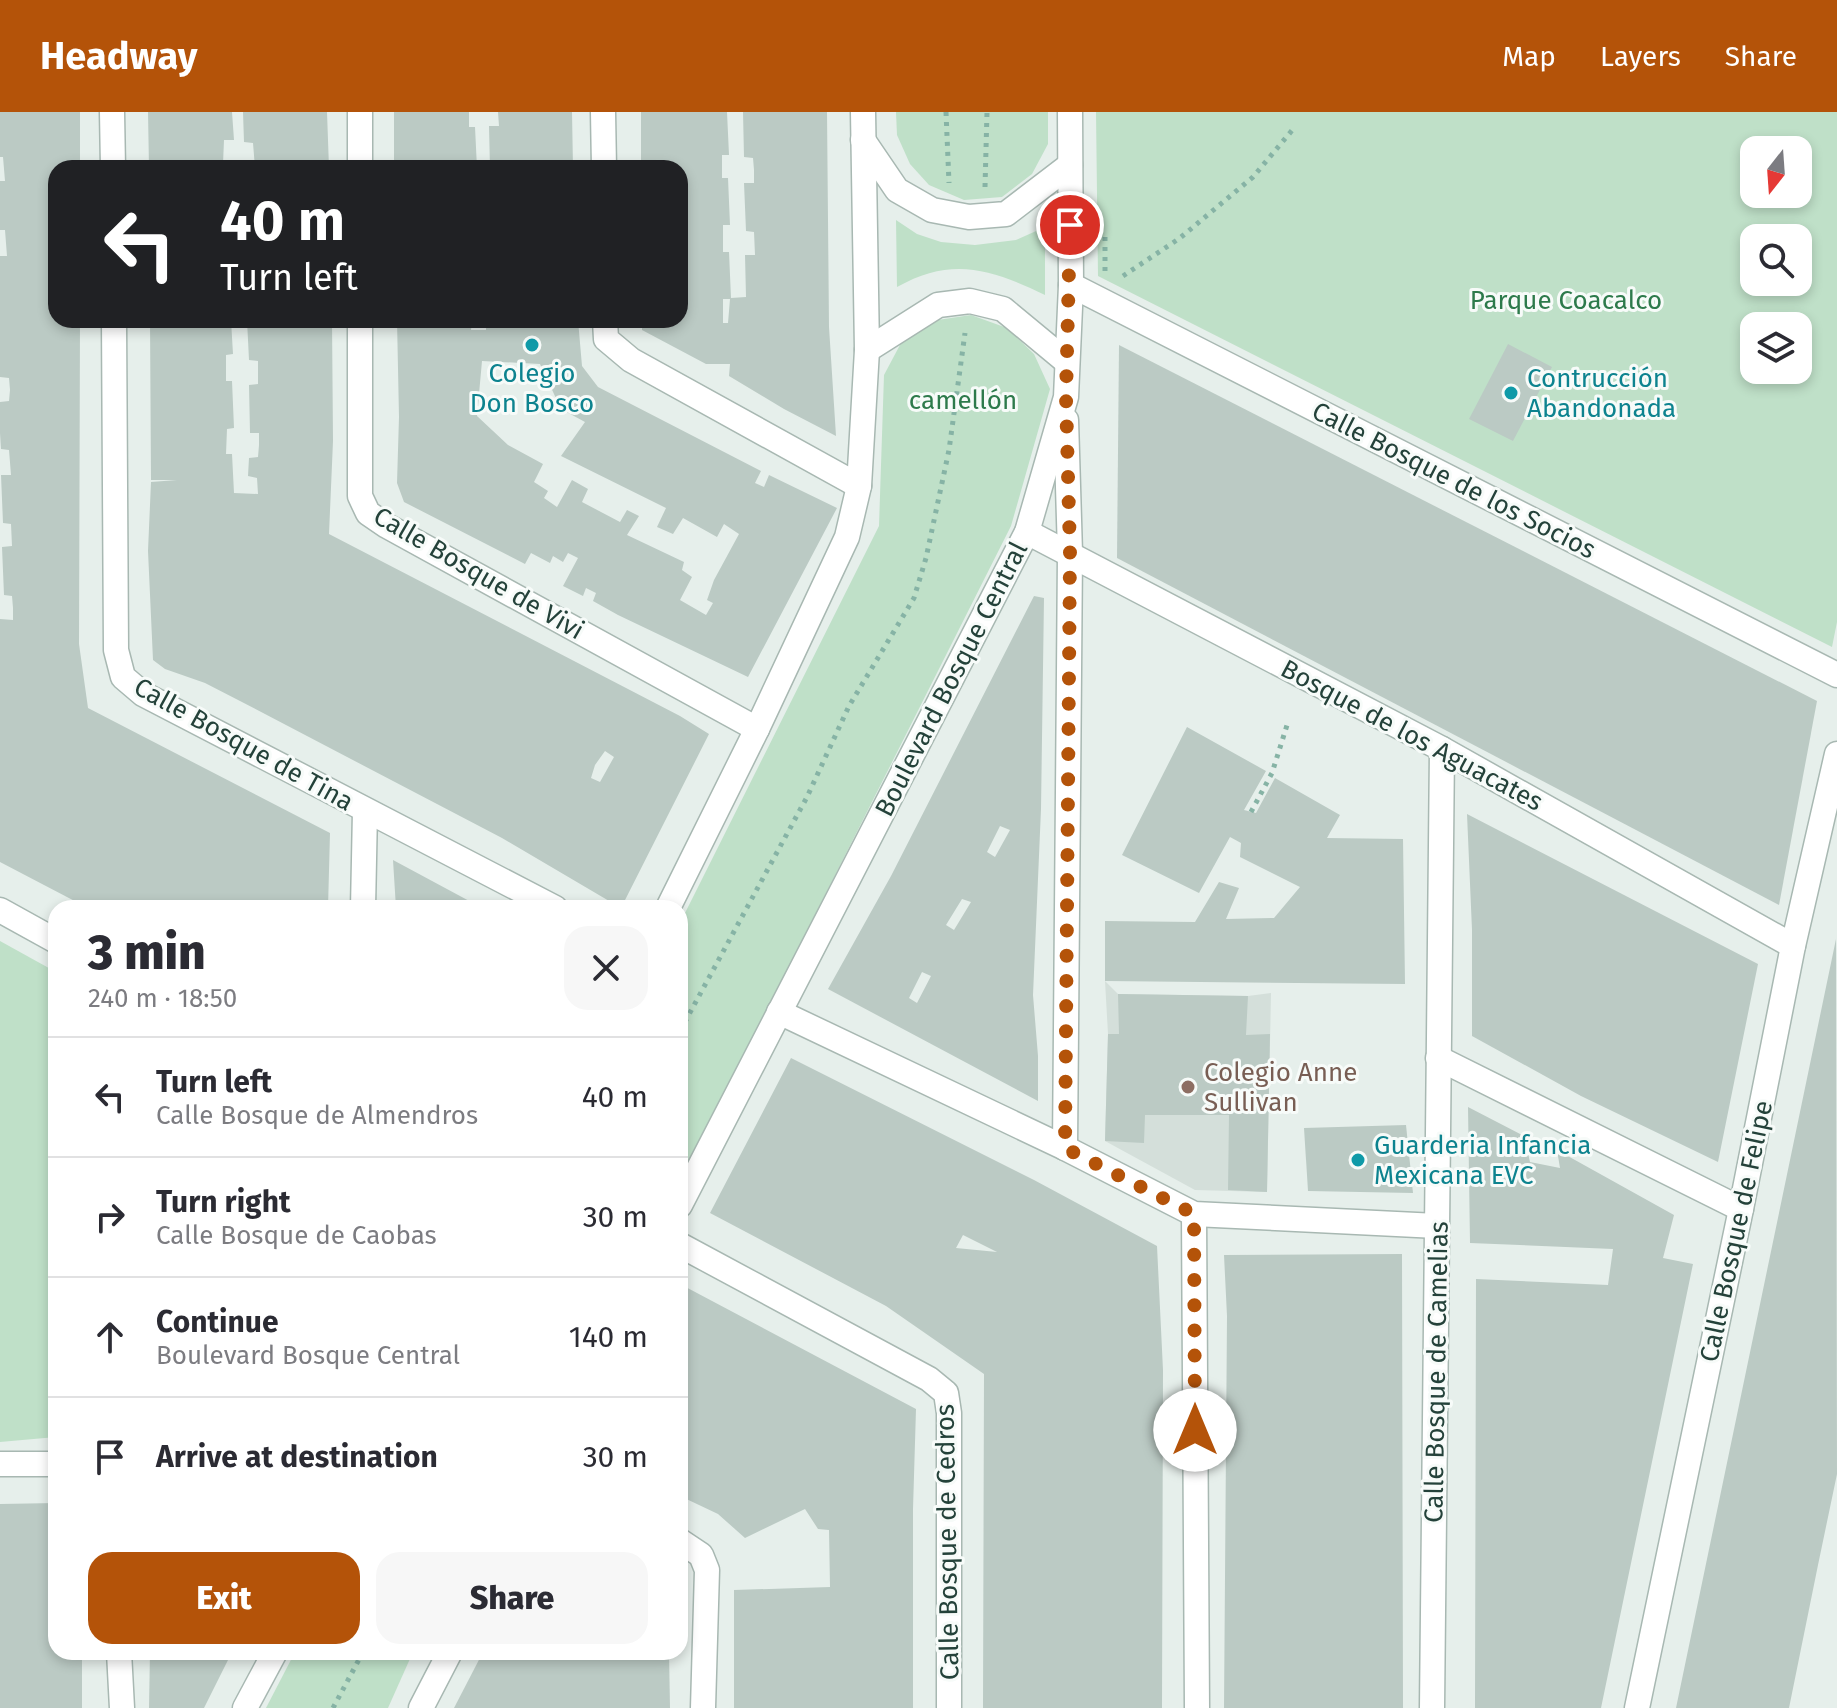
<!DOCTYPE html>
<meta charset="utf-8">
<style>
body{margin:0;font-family:"Fira Sans",sans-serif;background:#f7f7f7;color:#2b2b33;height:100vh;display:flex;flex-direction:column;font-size:30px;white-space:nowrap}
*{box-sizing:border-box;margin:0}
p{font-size:26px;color:#7c7c81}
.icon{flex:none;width:44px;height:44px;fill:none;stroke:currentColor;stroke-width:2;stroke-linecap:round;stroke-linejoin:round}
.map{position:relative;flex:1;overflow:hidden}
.details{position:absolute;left:48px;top:788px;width:640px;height:760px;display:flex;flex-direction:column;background:#fff;border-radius:24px;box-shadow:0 4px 12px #0003}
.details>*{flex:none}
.guide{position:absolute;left:48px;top:48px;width:640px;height:168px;border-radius:24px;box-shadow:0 4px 12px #0003;background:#202124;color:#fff;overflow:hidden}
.needle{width:52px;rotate:197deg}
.buttons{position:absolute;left:1740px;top:24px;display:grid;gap:16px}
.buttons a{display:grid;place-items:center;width:72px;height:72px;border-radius:16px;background:#fff;box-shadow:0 4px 12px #0003;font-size:40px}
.pin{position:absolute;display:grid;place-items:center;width:68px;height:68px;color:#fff;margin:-34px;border:4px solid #fff;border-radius:50%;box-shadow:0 2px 8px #0007}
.me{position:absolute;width:88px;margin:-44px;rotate:0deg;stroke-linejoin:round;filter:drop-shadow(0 0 6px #0008)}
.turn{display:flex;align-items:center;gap:28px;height:168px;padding:0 40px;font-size:36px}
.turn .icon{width:104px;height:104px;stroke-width:2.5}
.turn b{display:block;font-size:56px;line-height:68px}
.round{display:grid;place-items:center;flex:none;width:84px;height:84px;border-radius:24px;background:#f7f7f7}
.head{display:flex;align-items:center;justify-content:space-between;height:136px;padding:0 40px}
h1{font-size:48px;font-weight:800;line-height:60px}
.action{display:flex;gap:16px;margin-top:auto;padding:16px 40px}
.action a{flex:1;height:92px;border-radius:24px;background:#b45309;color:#fff;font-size:32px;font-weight:800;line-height:92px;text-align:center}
.action a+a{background:#f7f7f7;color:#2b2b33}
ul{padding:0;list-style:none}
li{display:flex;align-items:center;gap:24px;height:120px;padding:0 40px;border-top:2px solid #e1e1e2}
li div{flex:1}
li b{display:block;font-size:30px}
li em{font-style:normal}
header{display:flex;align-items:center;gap:48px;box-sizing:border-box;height:112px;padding:0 40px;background:#b45309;color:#fff}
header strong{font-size:38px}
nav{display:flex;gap:44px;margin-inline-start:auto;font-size:28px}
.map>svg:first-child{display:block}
</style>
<header>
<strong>Headway</strong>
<nav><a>Map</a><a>Layers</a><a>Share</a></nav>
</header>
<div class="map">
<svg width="1837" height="1596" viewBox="0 0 1837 1596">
<rect width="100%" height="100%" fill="#e6efeb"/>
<path fill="#d4dfda" d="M1105,869l13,13 130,2 23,-3 -4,199 -72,-2 -90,-49 3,-107z"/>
<g fill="#bfe0c8" fill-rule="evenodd">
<path d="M896,0h152v32l-16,30 -30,23 -38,3 -35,-15 -19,-21 -13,-29z"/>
<path d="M1096,0h741v510l-5,25 -734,-371zM1754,38h44v44h-44zM1754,126h44v44h-44zM1754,214h44v44h-44z"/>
<path d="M896,108l21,14 24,8 34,3 41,-5 29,-13v68c-54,-26 -93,-39 -148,-8z"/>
<path d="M971,203l36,13 27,26 16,35 -39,137 -331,657v-260l199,-397 5,-151 17,-32 30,-22z"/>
<path d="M0,829l56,31v465l-56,5z"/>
<path d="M295,1540h118l-25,56h-122z"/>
</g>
<g fill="#bbcac4" fill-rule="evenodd">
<path d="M0,0h80v56h-24v152h24l-1,324 9,64 242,125 -2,75h-240l-88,-46v-243l13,1v-12l-1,-12 -8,-1 -2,-48 10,-1 -1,-22 -8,-1 -2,-48h10l-2,-25 -8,-1 -1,-16v-31l9,-1 1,-11 -1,-12 -9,-1v-121h7l-2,-26h-5v-49h5l-2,-24h-3z"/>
<path d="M148,0h84l2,28h-10l-1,24h9v4h-83z"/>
<path d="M243,0h84l2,56h-74l-2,-25 -9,-1z"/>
<path d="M394,0h75v15h6l2,41h-83z"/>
<path d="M498,0h74l1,56h-83l-1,-42h10z"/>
<path d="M641,0h86l2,43h-7v23h6l2,47h-7v27h6l2,46 15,-1 -1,-42h10l-1,-23 -8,-1 -2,-48h10v-13l-1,-12 -9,-1 -1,-45h84l2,215 7,109 -52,-27 -55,-33 1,-12h-24l-64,-34v-10h38v-152h-39zM723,187h7l-2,24h-5z"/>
<path d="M150,208h81l2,34 -7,1v26h6l2,47 -7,1 -1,25h6l2,39 24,1 -1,-16 -9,-2 1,-18 9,-1 1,-12v-12h-9l-1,-48 9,-1v-23l-9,-1 -2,-40h85l1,121 -4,93 351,182 29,18 -88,174 -119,-70 -262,-137 -35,-18 -40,-14 -12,-9 -5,-109 3,-69 26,-2h-26zM605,639l9,6 -14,25 -9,-4 4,-13z"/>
<path d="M397,208h75l-1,10h15v-10h92l4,46 16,21 163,84 -6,12 9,4 5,-12 68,33 -89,169 -130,-62 -25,-14 3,-8 -10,-5 -3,8 -20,-10 15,-28 -10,-5 -5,9 -10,-6 -3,7 -19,-10 -6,11 -121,-62 -7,-19 2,-66zM482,249l58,3 21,45 24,13 -24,34 105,52 -9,19 16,7 10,-16 34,19 7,-13 15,10 -25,46 -7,20 6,3 -7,12 -26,-15 12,-23 -10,-7 2,-8 -57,-27 12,-19 -12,-6 -7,12 -38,-20 6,-13 -16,-9 -15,27 -13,-9 4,-7 -14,-9 9,-18 -35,-19 -31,-29z"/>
<path d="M1508,232l44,23 -39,74 -44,-22z"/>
<path d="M1119,233l698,356 -38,204 -662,-347z"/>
<path d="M1034,484l10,2 -3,211 -8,186 5,61v45l-210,-112 63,-113zM1000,714l10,4 -15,27 -8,-5zM962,787l9,3 -17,28 -8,-5zM922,860l9,4 -14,27 -8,-5z"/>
<path d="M1187,615l79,44 -22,39 12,3 19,-35 65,37 -13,23 76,1 2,145 -300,-3v-60l90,1 24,-40 20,6 -13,31 48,-1 26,-31 -60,-30 1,-14 -11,-6 -31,56 -77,-38z"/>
<path d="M1467,702l291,150 -40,198 -137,-66 -109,-60v-106z"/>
<path d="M393,748l80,43 10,5h-87z"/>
<path d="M1836,827l1,535 -19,91 -29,143h-113z"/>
<path d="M1118,882l130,2 -2,39 24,-1 -3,158 -39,-2 1,-75h-84l-1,28 -39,-2 3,-107h11z"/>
<path d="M791,946l243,122 123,66 6,124 -1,338h-179l1,-334 -98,-68 -176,-93zM963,1123l34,17 -41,-4z"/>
<path d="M1468,995l56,29 6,26 30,6 -3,-18 117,65 -11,43 30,6 -92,444h-126l1,-429 132,6 5,-36 -143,-6z"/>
<path d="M1406,1013l7,68 -105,-2 -4,-63z"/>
<path d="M1402,1142l1,454h-179l3,-392 -3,-61z"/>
<path d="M680,1172l236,125 -3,100v199h-179v-118l96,-3 -1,-57 -11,-1 -13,-20 -60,29 -27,-24 -38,-18z"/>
<path d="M56,1391v149h26v56h-82v-204z"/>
<path d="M150,1540h82l-28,56h-55z"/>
<path d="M483,1540h186l1,56h-216z"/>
</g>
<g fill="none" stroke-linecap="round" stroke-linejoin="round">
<g stroke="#a8b8b2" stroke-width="27">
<g id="minor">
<path d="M112,0l1,56"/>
<path d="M603,0l1,56"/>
<path d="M863,28l34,50 35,20 37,7 37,-3 64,-49"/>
<path d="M360,56v-56"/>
<path d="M1071,173l766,390"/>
<path d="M114,208l2,330 7,27 20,17 412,214"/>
<path d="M360,208v176l8,17 19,13 370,203"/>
<path d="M605,208l1,19 25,21 228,126"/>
<path d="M867,238l71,-45 32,-4 33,8 64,53"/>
<path d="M1027,420l415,217 351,197"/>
<path d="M363,796l2,-97"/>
<path d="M668,796l89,-179 90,-192 12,-51 8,-136 -4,-238"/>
<path d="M0,798l56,31"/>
<path d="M779,900l286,136 129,66 243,12"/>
<path d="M1438,946l303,151"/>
<path d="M1065,1036l5,-595 -4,-133"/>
<path d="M680,1093l347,-673 39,-135 5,-112 -1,-173"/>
<path d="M1194,1102l3,494"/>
<path d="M680,1133l249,134 17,14 3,20v295"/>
<path d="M0,1352h56"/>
<path d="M680,1429l21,14 6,15 -4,138"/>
<path d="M119,1540l3,56"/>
<path d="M245,1596l30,-56"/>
<path d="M421,1596l29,-56"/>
<path d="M1432,1596l10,-959"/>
<path d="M1637,1596l104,-499 52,-263 44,-192"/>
</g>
</g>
<g stroke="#86b3a5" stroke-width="5" stroke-dasharray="4 6" stroke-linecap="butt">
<path d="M946,0l3,71"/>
<path d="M985,75l2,-75"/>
<path d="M1105,125v34"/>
<path d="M1123,164l57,-38 73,-61 41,-49"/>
<path d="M1251,700l21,-39 16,-51"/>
<path d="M680,919l127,-234 42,-91 65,-108 12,-40 23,-108 16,-117"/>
<path d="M333,1596l30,-56"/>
</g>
<use href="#minor" stroke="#fff" stroke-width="24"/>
</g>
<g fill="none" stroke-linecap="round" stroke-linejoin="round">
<path stroke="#b45309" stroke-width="14" stroke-dasharray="0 25.2" d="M1070,113l-4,172 4,156 -5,595 129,66 1,216"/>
</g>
<g fill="#0f9aa8" stroke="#f7fbf9" stroke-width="3">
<circle cx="532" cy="233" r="8"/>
<circle cx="1511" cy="281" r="8"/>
<circle cx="1358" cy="1048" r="8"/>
</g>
<circle fill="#8d6e63" stroke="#f7fbf9" stroke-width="3" cx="1188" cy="975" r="8"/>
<g text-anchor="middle" stroke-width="6" stroke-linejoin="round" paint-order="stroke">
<g font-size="26" fill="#2d7a4b" stroke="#f7fbf9">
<text x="1566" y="197">Parque Coacalco</text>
<text x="963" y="297">camellón</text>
</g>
<g font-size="26" fill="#0d838f" stroke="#f7fbf9" text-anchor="start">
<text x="532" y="270" text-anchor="middle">Colegio<tspan x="532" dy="30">Don Bosco</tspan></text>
<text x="1527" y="275">Contrucción<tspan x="1527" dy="30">Abandonada</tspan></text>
<text x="1374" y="1042">Guarderia Infancia<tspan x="1374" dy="30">Mexicana EVC</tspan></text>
</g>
<g font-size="26" fill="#24423a" stroke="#f7fbf9">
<text transform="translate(1454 368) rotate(27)" y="9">Calle Bosque de los Socios</text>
<text transform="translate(479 461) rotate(30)" y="9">Calle Bosque de Vivi</text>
<text transform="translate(951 567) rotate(-63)" y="9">Boulevard Bosque Central</text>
<text transform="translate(1412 623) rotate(28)" y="9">Bosque de los Aguacates</text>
<text transform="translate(244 632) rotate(29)" y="9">Calle Bosque de Tina</text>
<text transform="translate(1736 1119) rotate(-78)" y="9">Calle Bosque de Felipe</text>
<text transform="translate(1436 1260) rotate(-89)" y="9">Calle Bosque de Camelias</text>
<text transform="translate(947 1430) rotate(-91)" y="9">Calle Bosque de Cedros</text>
</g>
<g font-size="26" fill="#785e54" stroke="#f7fbf9" text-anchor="start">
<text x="1204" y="969">Colegio Anne<tspan x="1204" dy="30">Sullivan</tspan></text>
</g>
</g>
</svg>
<div class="buttons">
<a><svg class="needle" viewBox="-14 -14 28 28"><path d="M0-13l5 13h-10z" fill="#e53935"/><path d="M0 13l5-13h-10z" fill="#7c7c81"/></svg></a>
<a><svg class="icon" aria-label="search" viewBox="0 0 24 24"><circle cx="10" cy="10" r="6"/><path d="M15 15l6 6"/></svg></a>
<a><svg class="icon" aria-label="layers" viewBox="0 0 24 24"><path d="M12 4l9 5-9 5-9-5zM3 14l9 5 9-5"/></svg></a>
</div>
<div class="pin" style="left:1070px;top:113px;background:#d93025"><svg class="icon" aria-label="arrive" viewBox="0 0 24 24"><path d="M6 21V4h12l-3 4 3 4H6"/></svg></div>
<svg class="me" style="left:1195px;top:1318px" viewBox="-20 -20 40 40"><circle r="19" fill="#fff"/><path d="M0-13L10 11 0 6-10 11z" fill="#b45309"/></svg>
<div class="guide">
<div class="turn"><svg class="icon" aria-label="left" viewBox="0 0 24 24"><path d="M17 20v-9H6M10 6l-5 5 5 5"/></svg><div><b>40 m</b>Turn left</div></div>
</div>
<section class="details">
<div class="head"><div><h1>3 min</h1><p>240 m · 18:50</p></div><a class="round"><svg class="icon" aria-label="close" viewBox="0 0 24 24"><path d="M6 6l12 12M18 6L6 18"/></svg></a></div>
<ul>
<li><svg class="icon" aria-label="left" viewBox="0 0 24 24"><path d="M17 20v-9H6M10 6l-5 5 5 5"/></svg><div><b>Turn left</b><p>Calle Bosque de Almendros</p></div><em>40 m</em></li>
<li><svg class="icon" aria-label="right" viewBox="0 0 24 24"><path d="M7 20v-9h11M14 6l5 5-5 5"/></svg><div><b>Turn right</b><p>Calle Bosque de Caobas</p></div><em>30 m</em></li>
<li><svg class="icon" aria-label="ahead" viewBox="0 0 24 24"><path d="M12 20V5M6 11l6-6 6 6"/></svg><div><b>Continue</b><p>Boulevard Bosque Central</p></div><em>140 m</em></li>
<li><svg class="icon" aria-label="arrive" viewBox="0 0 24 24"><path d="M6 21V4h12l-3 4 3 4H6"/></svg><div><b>Arrive at destination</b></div><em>30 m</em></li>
</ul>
<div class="action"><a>Exit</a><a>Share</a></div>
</section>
</div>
